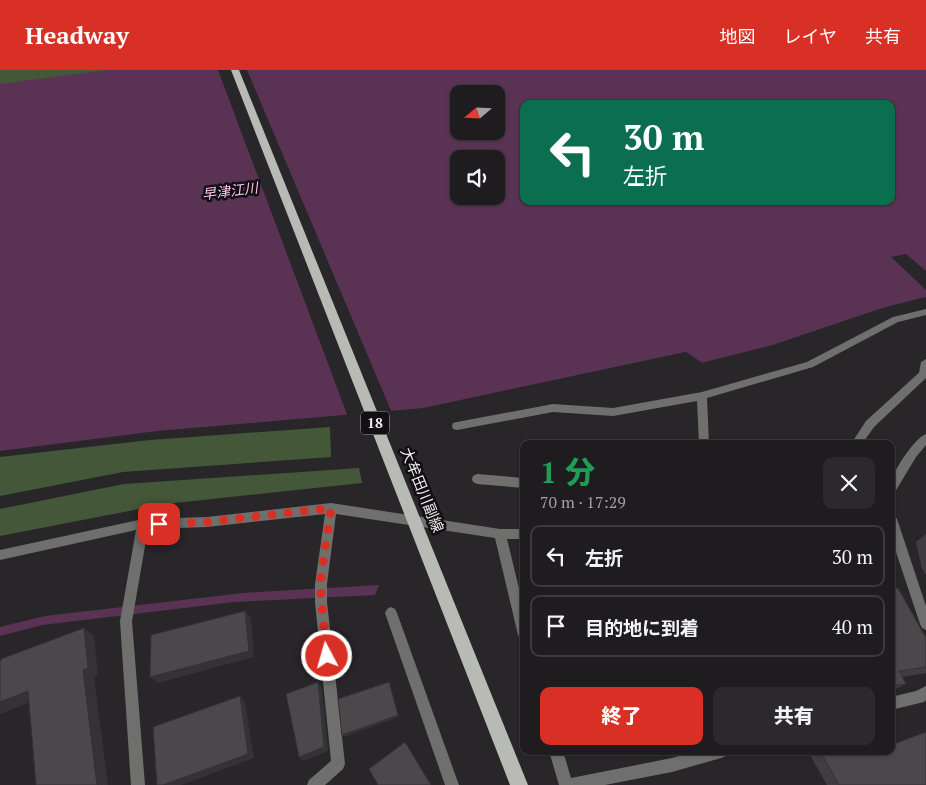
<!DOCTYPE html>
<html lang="ja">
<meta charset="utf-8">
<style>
body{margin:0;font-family:"PT Serif","Noto Sans JP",serif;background:#2c292c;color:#f1f3f6;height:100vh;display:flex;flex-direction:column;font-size:19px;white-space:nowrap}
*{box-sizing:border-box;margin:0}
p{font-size:16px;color:#a1a1a4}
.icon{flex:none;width:28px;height:28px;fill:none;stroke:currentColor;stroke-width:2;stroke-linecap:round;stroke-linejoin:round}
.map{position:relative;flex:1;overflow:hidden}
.panel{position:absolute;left:520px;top:370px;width:375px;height:315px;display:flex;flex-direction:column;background:#1f1c1f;border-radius:10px;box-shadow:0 1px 4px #0004,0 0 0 1px #3c3a3d}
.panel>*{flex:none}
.top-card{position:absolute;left:520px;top:30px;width:375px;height:105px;border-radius:10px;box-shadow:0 1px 4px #0004,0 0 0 1px #3c3a3d;background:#0b6e4f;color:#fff;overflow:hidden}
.needle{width:32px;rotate:251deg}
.tools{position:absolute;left:450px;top:15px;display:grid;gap:10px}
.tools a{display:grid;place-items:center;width:55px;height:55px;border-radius:10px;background:#1f1c1f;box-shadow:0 1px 4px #0004,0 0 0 1px #3c3a3d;font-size:25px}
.pin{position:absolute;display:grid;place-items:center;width:42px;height:42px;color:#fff;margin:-21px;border-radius:10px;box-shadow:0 2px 8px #0006}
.me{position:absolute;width:55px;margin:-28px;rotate:354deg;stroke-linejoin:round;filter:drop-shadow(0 0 4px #0008)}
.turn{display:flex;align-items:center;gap:18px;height:105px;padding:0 20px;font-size:22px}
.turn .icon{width:65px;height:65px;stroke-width:2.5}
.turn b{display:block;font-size:35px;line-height:42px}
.round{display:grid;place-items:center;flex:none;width:52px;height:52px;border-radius:10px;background:#2c292c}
.summary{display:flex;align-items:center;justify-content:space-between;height:85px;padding:0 20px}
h1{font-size:30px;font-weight:800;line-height:38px;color:#1e9e55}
.action{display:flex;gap:10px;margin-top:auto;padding:10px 20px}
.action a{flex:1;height:58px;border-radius:10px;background:#d93025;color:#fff;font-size:20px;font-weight:800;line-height:58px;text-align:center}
.action a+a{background:#2c292c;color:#f1f3f6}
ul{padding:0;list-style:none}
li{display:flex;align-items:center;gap:15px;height:62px;margin:0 10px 8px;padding:0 10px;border:2px solid #3c3a3d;border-radius:10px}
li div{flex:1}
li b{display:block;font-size:19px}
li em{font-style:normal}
header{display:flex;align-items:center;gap:30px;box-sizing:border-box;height:70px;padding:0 25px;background:#d93025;color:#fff}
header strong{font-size:24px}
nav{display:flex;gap:28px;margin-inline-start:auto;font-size:18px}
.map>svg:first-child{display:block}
</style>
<header>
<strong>Headway</strong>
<nav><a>地図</a><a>レイヤ</a><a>共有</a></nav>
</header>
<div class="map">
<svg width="926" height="715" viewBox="0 0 926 715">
<rect width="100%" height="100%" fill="#292629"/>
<g fill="#445738">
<path d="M0,0h296l-296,33z"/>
<path d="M330,357l1,30 -208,15 -123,24v-39l150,-17z"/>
<path d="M359,398l3,15 -197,21 -165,32v-27l124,-25z"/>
</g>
<g fill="#5a3354" fill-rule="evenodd">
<path d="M107,0h819v227l-43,11 -110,37 -71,18 -16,-11 -262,56 -267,23 -157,20v-367zM459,24h37v37h-37zM524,34h367v97h-367zM459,89h37v37h-37z"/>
<path d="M379,515l-4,10 -141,7 -192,23 -42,11v-9l45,-11 198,-23z"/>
</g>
<g fill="#292629">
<path d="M218,0h29l145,343 -44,4z"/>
<path d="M906,184l20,17v19l-35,-33z"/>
<path d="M926,227v2l-43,11 -109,37 -72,18 -16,-10 -262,55v-2l262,-56 16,11 71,-18 110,-37z"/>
</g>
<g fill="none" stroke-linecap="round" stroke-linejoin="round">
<g fill="#6f706e" fill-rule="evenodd">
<path d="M926,239v6l-28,7 -85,45 -106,31 2,46h-10l-2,-43 -84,15 -60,-4 -96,18 -4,-1 -1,-3 1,-3 4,-1 96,-18 60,4 89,-16 105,-30 86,-45z"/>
<path d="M926,289v17l-2,1 -5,-4 2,-11z"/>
<path d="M477,404l47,4v10l-47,-4 -4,-2 -1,-3 1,-3z"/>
</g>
<g fill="#6f706e" fill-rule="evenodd">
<path d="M926,298v10l-52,49 -12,17h-11l15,-23 57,-52z"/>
<path d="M926,364v11l-10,12 -21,35 -4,2c0,-5 -1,-12 1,-16 5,-12 23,-40 34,-44z"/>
<path d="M331,433l169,26h24v10h-17l17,70v32l-4,-2 -2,-4 -23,-97 -159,-24 -9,70v18l18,162 -2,5 -18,16h-18l2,-5 22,-19 -16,-159v-18l10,-70 -118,13 -59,2 -16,92 13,164h-14l-11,-164 16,-91 -136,30v-10l143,-31 64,-2z"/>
<path d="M891,444l4,2 2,3 29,87v24l-4,-2 -2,-4 -29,-87z"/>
<path d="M391,537l4,2 2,4 62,172h-14l-60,-172 2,-4z"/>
<path d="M926,616v14l-2,2 -33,8v-13l25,-6z"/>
<path d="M549,681h14l8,27 101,-20 24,-7h32l-2,5 -5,2 -49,14 -67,13h-46z"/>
</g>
<path fill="#b8bab6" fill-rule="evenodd" d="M231,0h8l289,715h-18z"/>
</g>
<g fill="#403d40">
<path d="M926,464v41l-4,-6 -6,-27z"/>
<path d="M891,518l35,50v35l-24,4 4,7 -15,7z"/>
<path d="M820,681l43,4 63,30h-99l-17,-30z"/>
</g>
<g fill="#343234">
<path d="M245,541l6,7 3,39 -96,26 -8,-6z"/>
<path d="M84,558l10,8 4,39 -4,2 14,108h-11l-14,-115z"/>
<path d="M318,612l4,6 6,63 -25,10 -4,-4z"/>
<path d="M389,612l10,35 -55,20 -2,-2z"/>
<path d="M28,621l13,7 -41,16v-12z"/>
<path d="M240,626l5,6 9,56 -73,27h-18z"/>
</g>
<g fill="#4b474a" stroke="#343234">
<path d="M891,518h7l28,50v29l-27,4 7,13 -15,2z"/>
<path d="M245,541l4,40 -99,26 1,-42z"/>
<path d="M84,558l4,40 -5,2 14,115h-61l-8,-94 -28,11v-41h1v-2z"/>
<path d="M318,612l6,65 -25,10 -13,-63z"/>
<path d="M389,612l9,33 -56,20 -4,-36z"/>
<path d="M240,626l8,58 -85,31h-6l-4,-58z"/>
<path d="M926,662v53h-87l-19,-34h40l3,4 11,-4h17v-6z"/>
<path d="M405,672l26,43h-53l-9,-16z"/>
</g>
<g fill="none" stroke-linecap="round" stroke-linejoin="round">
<path stroke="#d93025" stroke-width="9" stroke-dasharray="0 16.2" d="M159,454l48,-2 124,-14 -11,76 7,72"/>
</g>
<g text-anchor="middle" stroke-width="5" stroke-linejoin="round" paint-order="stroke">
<g font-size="14" font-style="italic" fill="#fbc5f1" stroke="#110f11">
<text transform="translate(230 121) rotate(-7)" y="5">早津江川</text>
</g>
<rect fill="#110f11" stroke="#acaaac" stroke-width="1" x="361" y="341.5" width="28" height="23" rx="4"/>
<g font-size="14" font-weight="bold" fill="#efecee">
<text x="375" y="358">18</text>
</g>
<g font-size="15" fill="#efecee" stroke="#110f11">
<text transform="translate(422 420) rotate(68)" y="5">大牟田川副線</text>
</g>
</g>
</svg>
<div class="tools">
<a><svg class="needle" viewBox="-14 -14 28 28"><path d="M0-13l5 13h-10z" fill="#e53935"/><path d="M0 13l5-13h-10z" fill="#a1a1a4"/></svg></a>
<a><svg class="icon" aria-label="sound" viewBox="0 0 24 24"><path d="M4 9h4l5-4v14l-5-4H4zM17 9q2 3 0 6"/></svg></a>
</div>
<div class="pin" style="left:159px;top:454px;background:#d93025"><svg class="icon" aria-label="arrive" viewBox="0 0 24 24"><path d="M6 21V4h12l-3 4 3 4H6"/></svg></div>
<svg class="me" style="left:327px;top:586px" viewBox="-20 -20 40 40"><circle r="17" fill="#d93025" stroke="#fff" stroke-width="3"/><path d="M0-11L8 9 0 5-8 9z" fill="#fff"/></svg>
<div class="top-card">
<div class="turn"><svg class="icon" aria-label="left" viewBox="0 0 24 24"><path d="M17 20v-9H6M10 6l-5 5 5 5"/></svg><div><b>30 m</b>左折</div></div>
</div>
<section class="panel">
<div class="summary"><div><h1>1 分</h1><p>70 m · 17:29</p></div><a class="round"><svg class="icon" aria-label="close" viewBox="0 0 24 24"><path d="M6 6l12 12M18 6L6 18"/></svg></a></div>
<ul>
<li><svg class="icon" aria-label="left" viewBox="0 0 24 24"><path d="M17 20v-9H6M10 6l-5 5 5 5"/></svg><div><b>左折</b></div><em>30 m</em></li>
<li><svg class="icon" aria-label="arrive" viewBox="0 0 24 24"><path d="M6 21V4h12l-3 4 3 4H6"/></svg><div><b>目的地に到着</b></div><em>40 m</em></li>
</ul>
<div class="action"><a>終了</a><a>共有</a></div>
</section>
</div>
